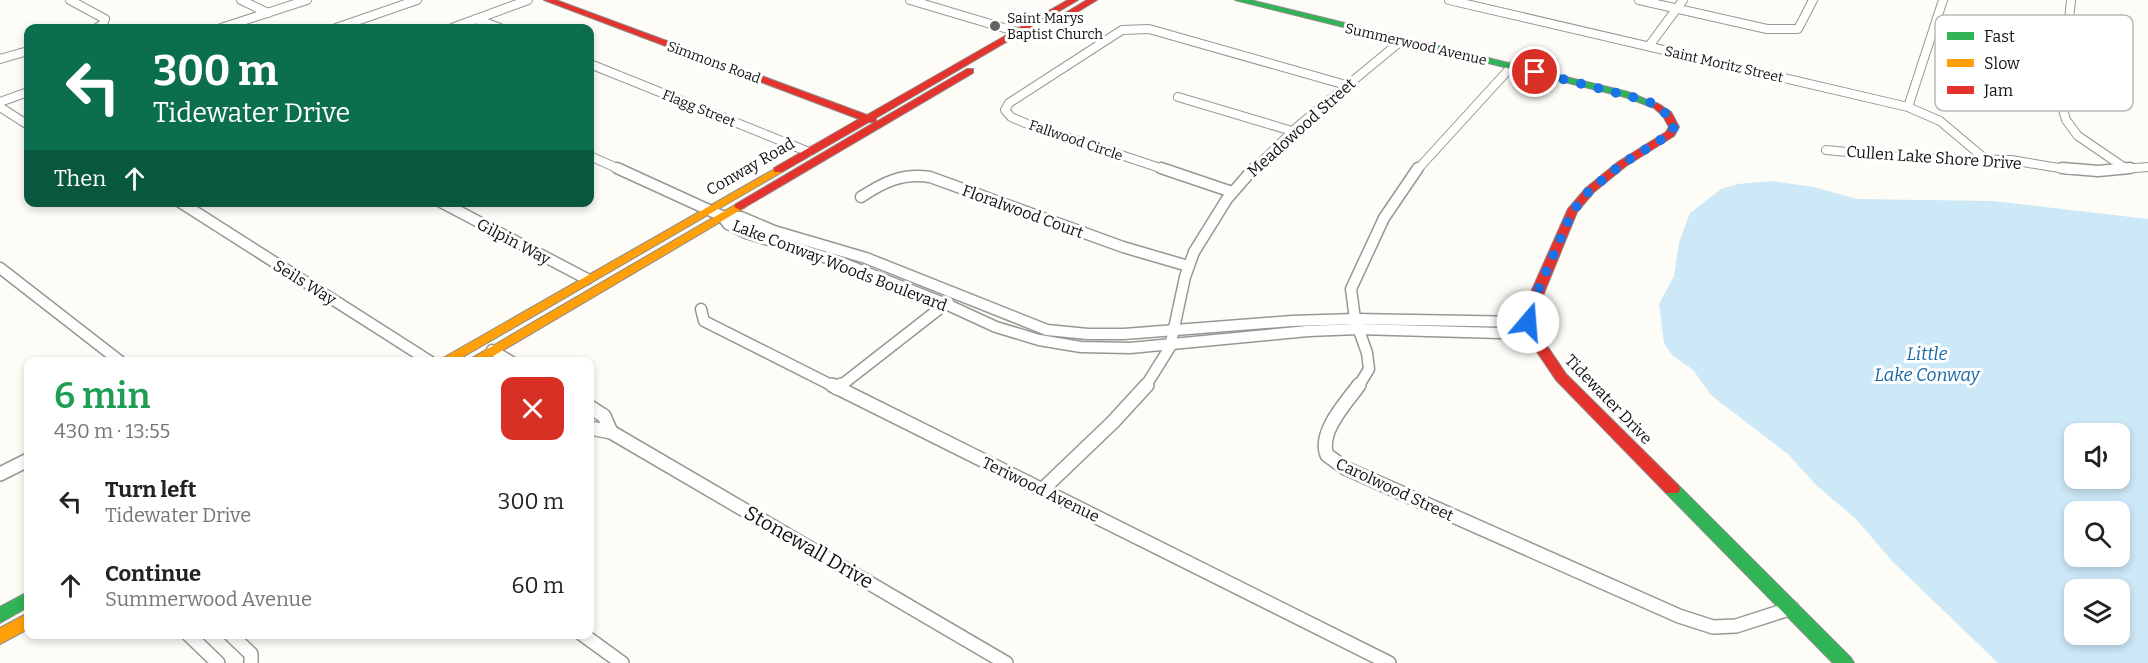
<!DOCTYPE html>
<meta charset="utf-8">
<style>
body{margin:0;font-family:Bitter,serif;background:#f6f6f6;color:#222;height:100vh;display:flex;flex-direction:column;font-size:22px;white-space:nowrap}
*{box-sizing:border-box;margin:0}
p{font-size:20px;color:#767676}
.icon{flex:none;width:33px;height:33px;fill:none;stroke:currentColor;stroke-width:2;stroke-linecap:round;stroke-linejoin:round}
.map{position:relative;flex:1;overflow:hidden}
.side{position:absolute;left:24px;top:357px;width:570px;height:282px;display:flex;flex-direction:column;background:#fff;border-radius:12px;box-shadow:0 3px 9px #0003}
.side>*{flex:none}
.banner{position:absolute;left:24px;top:24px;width:570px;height:183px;border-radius:12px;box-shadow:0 3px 9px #0003;background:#0b6e4f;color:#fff;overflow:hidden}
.fabs{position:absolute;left:2064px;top:423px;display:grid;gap:12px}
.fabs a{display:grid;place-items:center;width:66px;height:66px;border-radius:12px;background:#fff;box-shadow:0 3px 9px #0003;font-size:30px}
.pin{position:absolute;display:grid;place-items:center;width:51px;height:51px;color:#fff;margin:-26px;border:3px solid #fff;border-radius:50%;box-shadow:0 2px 6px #0007}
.me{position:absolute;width:66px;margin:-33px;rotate:18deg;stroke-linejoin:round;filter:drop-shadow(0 0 4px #0008)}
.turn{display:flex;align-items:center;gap:21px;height:126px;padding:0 30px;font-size:27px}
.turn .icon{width:78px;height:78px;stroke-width:2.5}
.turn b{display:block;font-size:42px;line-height:51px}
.then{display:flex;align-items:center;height:57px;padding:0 30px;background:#0003;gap:12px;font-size:22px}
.round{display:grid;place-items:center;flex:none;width:63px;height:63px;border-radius:12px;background:#f6f6f6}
.overview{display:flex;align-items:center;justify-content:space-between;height:102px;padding:0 30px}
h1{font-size:36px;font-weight:600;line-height:45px;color:#1e9e55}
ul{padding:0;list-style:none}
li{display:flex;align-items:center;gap:18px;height:84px;padding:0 30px}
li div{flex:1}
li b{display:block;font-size:22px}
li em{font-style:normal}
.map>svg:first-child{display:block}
</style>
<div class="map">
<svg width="2148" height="663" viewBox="0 0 2148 663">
<rect width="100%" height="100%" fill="#fdfcf7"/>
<path fill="#cde8f7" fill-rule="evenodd" d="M1771,181l43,6 43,12 135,2 156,18v444h-150l-106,-102 -36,-42 -39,-33 -29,-32 -76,-58 -19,-26 -21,-15 -8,-12 -5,-39 15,-28 5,-33 11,-30 31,-24 17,-5zM2074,434h46v44h-46zM2074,512h46v44h-46zM2074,590h46v44h-46z"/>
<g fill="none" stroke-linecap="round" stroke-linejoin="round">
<g stroke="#979795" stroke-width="10">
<g id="street-far2">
<path d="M70,0l35,19 -2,5 -6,4"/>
<path d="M241,0l27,13"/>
<path d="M910,0l121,36"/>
<path d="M1449,0l459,107 32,14 44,37"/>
<path d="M1639,0l128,29h31l15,-29"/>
<path d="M2071,0l-10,102 5,18 12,16 47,32"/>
<path d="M476,19l24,9"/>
<path d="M221,28l86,-28"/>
<path d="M336,28l81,-28"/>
<path d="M452,28l76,-28"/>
<path d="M1649,46l34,-46"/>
<path d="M0,59l28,-8"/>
<path d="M590,64l219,88"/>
<path d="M1178,97l114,34"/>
<path d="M0,102l28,-10"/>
<path d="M0,107l28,18"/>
<path d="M1908,107l35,-107"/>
<path d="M1826,150l85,8 100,2 60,10"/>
<path d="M590,156l31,14"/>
<path d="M1166,170l-141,-47 -14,-6 -6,-7 4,-7 113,-73 27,-1 197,56"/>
<path d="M1253,170l44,-43 104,-86"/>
<path d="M1417,170l95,-104"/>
<path d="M2111,170l37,-3"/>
</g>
</g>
<g stroke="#979795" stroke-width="13">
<g id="street-far1">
<path d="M617,168l105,48 19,1 33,14 92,27 181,72 41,4h36l168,-13 63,-2 173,3"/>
<path d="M1161,168l71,24"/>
<path d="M2062,168l36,3 32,-3"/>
<path d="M861,197c23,-15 41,-24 69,-20l193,70 65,19"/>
<path d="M180,202l251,160"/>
<path d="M441,202l146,77"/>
<path d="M722,216l6,8 18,9 91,28 109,43 50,23 43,13 42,7 49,1 178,-17 50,-2 173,5"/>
<path d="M0,268l121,94"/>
<path d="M701,309l3,12 131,66"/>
<path d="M492,350l20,12"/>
<path d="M839,387l109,-85"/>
<path d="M1145,387l25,-40 15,-70 9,-25 33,-53 27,-31"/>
<path d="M1358,387l11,-18 -2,-16 -12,-34 -4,-30 33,-71 34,-50"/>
</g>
</g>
<g stroke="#979795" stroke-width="16">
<g id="street">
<path d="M832,385l557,278"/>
<path d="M1359,385c-13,18 -41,47 -32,70l18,13 334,148 34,11 23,-1 56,-18"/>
<path d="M837,388l4,-3"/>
<path d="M590,407l14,9 7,16"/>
<path d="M590,428l21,4 395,231"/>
<path d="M0,474l28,-14"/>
<path d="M1043,489l70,-67 34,-37"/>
<path d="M188,634l30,29"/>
<path d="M230,634l21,20v9"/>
<path d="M582,634l40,29"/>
</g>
</g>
<g stroke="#8e8d8b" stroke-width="2">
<g id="fast">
<path d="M1235,0h15l378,92 34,14 -5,3 -32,-12z"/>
<path d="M1672,483l6,2 173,173 3,5h-21l-167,-170 -2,-4 2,-4z"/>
<path d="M28,592v15l-28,16v-16z"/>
</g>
</g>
<g stroke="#8e8d8b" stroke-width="2">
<g id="slow">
<path d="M778,167l4,1v4l-328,190h-18z"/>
<path d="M740,202l4,2 2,2 -2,2 -261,154h-18z"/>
<path d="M28,613v16l-28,15v-16z"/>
</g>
</g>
<g stroke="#8e8d8b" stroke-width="2">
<g id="jam">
<path d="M544,0h12l311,115 201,-115h10l-202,118v4l91,-53h6v4l-233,137 -4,-2 -2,-2 2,-2 139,-82h-6l-87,50h-8v-4l85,-49z"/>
<path d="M1087,0h10l-28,17 -7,-2z"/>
<path d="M1657,103l14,9 8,15 -5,9 -48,30 -32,26 -17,20 -40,98 -1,9 5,18 25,37 112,111 2,4 -2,4h-12l-110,-113 -29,-43 -5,-18 1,-9 45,-101 18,-21 32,-26 48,-30 3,-5 -6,-11 -11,-10z"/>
</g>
</g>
<use href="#street-far2" stroke="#fffffe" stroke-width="8"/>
<use href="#street-far1" stroke="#fffffe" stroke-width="10"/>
<use href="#street" stroke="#fffffe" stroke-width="13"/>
<use href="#fast" fill="#30b455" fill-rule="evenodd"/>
<use href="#slow" fill="#ff9f0a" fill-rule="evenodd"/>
<use href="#jam" fill="#e5322d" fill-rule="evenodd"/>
</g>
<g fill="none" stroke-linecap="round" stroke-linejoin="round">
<path stroke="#1a73e8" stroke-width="10" stroke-dasharray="0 18" d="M1528,322l2,-13 42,-97 18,-22 32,-26 48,-30 4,-7c-4,-13 -15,-19 -26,-26l-113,-29"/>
</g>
<circle fill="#646362" stroke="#fff" stroke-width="2" cx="995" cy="26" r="6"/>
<g text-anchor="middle" stroke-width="6" stroke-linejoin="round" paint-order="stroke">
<g font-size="14" fill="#111" stroke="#fff" text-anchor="start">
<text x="1007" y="23">Saint Marys<tspan x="1007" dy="16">Baptist Church</tspan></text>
</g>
<g font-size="14" fill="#111" stroke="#fff">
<text transform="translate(1416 44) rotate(13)" y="5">Summerwood Avenue</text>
<text transform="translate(714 62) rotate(20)" y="5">Simmons Road</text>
<text transform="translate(1724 64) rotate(13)" y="5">Saint Moritz Street</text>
<text transform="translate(699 108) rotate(22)" y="5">Flagg Street</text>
<text transform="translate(1076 140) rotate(19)" y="5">Fallwood Circle</text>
</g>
<g font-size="16" fill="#111" stroke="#fff">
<text transform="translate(1301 127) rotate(-42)" y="6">Meadowood Street</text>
<text transform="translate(1934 157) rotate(4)" y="6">Cullen Lake Shore Drive</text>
<text transform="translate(750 166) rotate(-30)" y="6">Conway Road</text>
<text transform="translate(1023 211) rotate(20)" y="6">Floralwood Court</text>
<text transform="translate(514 241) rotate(28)" y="6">Gilpin Way</text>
<text transform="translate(840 265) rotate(21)" y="6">Lake Conway Woods Boulevard</text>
<text transform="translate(305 282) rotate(32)" y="6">Seils Way</text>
<text transform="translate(1609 399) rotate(46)" y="6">Tidewater Drive</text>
<text transform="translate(1041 489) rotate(26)" y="6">Teriwood Avenue</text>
<text transform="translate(1395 489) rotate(25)" y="6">Carolwood Street</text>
</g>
<g font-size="18" font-style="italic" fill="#1768a6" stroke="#fff">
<text x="1927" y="360">Little<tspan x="1927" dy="21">Lake Conway</tspan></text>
</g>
<g font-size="20" fill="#111" stroke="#fff">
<text transform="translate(809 547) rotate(30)" y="7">Stonewall Drive</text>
</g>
</g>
<rect x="1935" y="15" width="198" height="96" rx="9" fill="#fff" stroke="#b8b8b8" stroke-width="1.5"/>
<rect x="1947" y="32" width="27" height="8" fill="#30b455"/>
<rect x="1947" y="59" width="27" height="8" fill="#ff9f0a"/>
<rect x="1947" y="86" width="27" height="8" fill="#e5322d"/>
<g font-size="16" fill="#111">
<text x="1984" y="42">Fast</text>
<text x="1984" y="69">Slow</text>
<text x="1984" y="96">Jam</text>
</g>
</svg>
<div class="fabs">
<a><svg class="icon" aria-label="sound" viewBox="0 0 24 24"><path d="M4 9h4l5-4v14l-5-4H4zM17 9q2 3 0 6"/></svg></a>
<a><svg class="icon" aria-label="search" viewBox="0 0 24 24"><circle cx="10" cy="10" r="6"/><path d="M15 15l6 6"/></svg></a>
<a><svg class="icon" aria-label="layers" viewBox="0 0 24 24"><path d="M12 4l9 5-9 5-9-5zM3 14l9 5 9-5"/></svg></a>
</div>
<div class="pin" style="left:1535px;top:72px;background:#d93025"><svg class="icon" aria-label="arrive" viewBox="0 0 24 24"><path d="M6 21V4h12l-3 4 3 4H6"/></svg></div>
<svg class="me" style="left:1528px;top:322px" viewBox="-20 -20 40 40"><circle r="19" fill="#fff"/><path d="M0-13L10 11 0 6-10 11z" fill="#1a73e8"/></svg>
<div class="banner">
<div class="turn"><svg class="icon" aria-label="left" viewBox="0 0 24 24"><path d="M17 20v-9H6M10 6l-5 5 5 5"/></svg><div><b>300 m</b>Tidewater Drive</div></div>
<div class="then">Then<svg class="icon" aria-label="ahead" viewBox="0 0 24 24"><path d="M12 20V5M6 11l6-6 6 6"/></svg></div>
</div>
<section class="side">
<div class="overview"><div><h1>6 min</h1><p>430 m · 13:55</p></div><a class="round" style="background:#d93025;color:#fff"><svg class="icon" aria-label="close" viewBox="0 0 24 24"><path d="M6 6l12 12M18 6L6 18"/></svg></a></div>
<ul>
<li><svg class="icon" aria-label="left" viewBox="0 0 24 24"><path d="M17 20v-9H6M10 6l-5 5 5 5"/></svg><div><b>Turn left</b><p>Tidewater Drive</p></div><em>300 m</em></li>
<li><svg class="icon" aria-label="ahead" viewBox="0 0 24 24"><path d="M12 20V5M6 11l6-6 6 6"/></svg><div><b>Continue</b><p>Summerwood Avenue</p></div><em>60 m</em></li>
</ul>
</section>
</div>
